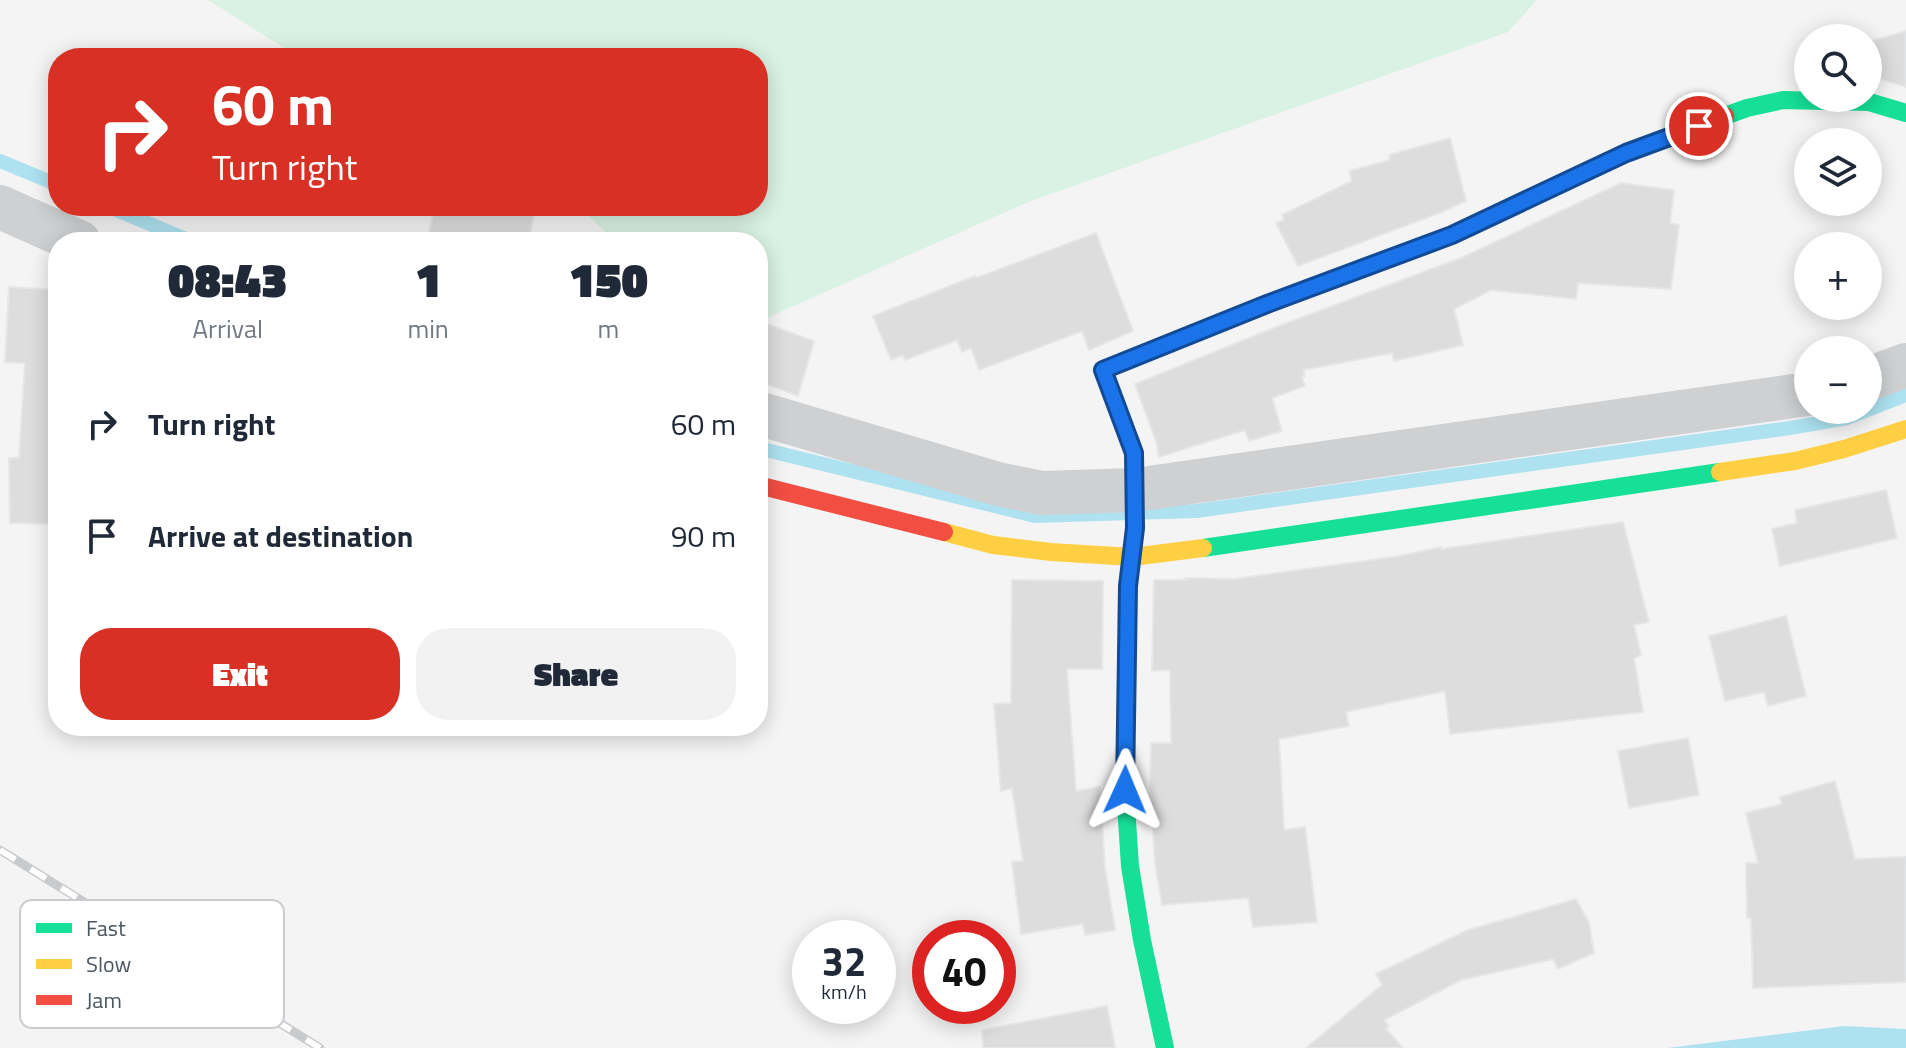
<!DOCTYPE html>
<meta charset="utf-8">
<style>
body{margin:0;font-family:"Titillium Web",sans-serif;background:#f2f2f3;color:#1f2937;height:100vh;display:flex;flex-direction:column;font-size:30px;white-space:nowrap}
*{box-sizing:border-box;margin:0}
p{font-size:26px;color:#747a83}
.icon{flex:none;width:44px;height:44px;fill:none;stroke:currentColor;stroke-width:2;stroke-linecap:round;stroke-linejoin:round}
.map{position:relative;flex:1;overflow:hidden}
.panel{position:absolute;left:48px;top:232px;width:720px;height:504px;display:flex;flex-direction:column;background:#fff;border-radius:32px;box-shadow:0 4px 20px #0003}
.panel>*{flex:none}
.guide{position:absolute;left:48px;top:48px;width:720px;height:168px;border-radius:32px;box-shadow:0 4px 20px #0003;background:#d93025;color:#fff;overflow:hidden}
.controls{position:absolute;left:1794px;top:24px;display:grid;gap:16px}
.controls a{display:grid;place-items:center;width:88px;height:88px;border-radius:50%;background:#fff;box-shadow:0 4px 20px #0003;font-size:40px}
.speed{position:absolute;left:792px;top:920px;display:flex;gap:16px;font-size:40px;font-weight:700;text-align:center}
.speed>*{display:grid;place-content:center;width:104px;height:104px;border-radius:50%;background:#fff;box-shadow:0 4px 20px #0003;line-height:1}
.speed small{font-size:20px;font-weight:400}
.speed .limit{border:12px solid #d22;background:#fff;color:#111}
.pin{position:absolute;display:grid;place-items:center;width:68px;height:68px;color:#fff;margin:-34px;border:4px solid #fff;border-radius:50%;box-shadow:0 2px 8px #0007}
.me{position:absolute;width:88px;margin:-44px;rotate:1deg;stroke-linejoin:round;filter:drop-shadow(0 0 6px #0008)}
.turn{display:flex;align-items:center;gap:28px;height:168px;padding:0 32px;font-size:36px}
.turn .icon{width:104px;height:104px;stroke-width:2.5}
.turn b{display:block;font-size:56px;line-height:68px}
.eta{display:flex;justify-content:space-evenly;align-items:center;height:136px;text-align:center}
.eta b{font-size:48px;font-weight:800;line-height:56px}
.button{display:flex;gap:16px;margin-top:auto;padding:16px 32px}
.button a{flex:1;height:92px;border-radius:32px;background:#d93025;color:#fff;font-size:32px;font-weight:800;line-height:92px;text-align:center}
.button a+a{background:#f2f2f3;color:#1f2937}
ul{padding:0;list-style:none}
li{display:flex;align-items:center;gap:24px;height:112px;padding:0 32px}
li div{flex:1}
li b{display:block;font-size:30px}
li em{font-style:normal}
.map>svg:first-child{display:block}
</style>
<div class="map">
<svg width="1906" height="1048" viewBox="0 0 1906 1048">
<rect width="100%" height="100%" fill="#f4f4f4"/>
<path fill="#d9f2e3" d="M208,0h1329l-29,32 -480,170 -266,118 -4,-2v-76h-142l-38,-36h180v-148h-458z"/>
<path fill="#aee2f0" d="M1844,1026l62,3v19h-239z"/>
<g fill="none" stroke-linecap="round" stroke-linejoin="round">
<g stroke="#aee2f0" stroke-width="14">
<path d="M0,161l58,24"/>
<path d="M107,206l86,36"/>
<path d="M758,448l277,68 161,-5 594,-83 57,-10 59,-23"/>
</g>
</g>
<g fill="#ddddde" stroke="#e5e6e7" stroke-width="2">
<path d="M1906,31v56l-29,-9 -9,-33v-3z"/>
<path d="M1450,138l16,63 -24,11 -144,54 -22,-43 8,-3 -2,-5 70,-34 -3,-10 41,-11 -1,-5z"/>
<path d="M1621,183l53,7 -4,33 9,2 -8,64 -93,-6 -2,16 -85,-9 -37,19 9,36 -69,16 -2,-8 -89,17 2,6 -3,1 3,9 -33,12 10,33 -33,10 -4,-11 -86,27 -2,-13 -22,-60 141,-57 185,-69z"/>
<path d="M435,206h101l-8,36h-101z"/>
<path d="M1096,233l37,98 -44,19 -7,-19 -103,39 -8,-22 -9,4 -5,-12 -52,20 -2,-5 -12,5 -18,-44 102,-40 1,2z"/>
<path d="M9,287l49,3v234l-48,-1 -1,-65h10l6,-95 -20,-1z"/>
<path d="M758,321l56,20 -16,55 -40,-15z"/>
<path d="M1886,490l11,48 -117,28 -8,-37 25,-6 -2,-13z"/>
<path d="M1623,522l26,100 -15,3 7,30 -7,3 9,54 -193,22 -5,-43 -99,21 3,14 -70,13 5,91 21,-3 12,95 -64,5 -5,-29 -86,7 -7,-42 -5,-74 1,-46h20l-1,-73 -18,1 2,-91h32l-1,-2 49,1 166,-23 41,-9v2z"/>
<path d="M1012,580l91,1 -1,88h-35l9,122 24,-4 5,81 10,62 -30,5 -2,-11 -62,10 -9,-72 11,-1 -11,-73 -11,3 -7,-87 17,-1z"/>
<path d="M1786,616l20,80 -38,10 -4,-14 -39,9 -16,-65z"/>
<path d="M1688,738l11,57 -70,13 -11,-57z"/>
<path d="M1835,781l20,78 51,-2v125l-153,6 -2,-70h-4l-1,-55h12l-12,-50 36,-9 -2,-7z"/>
<path d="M1576,899l13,24 5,30 -36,16 -5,-10 -92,21 -77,40 5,6 -3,3 17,19h-97l76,-63 -6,-11 92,-44z"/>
<path d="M1107,1006l8,42h-132l-1,-18z"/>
</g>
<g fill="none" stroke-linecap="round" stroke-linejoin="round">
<g stroke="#ced0d2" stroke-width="44">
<path d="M0,207l79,35"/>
<path d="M1868,379l38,-14"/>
<path d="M758,413l240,71 44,9 93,-3 673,-96"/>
</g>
<g stroke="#16e098" stroke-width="18">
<path d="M1725,116l22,-8 36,-8 86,2 37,11"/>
<path d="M1203,548l517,-76"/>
<path d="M1165,1048l-23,-108 -12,-74 -5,-76 3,-204 7,-58 -1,-75 -31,-83 164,-66 185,-69"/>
</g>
<g stroke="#ffcf43" stroke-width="18">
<path d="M1720,472l75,-11 49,-12 62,-20"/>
<path d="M944,532l49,13 58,7 81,5 71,-9"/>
</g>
<g stroke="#f24e42" stroke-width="18">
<path d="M1452,235l174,-82 99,-37"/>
<path d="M758,485l186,47"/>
</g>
<g stroke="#c9cacc" stroke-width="9">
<path id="rail" d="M0,850l320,198"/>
</g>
<use href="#rail" stroke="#fff" stroke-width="6" stroke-dasharray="18" stroke-linecap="butt"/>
</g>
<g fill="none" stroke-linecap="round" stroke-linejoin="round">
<g stroke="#114b97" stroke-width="20">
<path id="route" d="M1125,790l3,-204 7,-58 -1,-75 -31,-83 164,-66 185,-69 174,-82 73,-27"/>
</g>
<use href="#route" stroke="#1a73e8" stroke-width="14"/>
</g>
<rect x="20" y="900" width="264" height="128" rx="12" fill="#fff" stroke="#c9ccd0" stroke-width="2"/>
<rect x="36" y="923" width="36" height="10" fill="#16e098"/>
<rect x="36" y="959" width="36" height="10" fill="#ffcf43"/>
<rect x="36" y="995" width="36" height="10" fill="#f24e42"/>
<g font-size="22" fill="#4a5661">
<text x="86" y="936">Fast</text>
<text x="86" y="972">Slow</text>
<text x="86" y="1008">Jam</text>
</g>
</svg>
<div class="controls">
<a><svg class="icon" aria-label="search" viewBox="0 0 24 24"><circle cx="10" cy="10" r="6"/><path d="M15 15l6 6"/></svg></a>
<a><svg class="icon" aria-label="layers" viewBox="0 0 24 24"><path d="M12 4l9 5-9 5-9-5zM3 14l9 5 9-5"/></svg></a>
<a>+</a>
<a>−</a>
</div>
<div class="speed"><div>32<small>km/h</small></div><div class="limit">40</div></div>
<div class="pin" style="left:1699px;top:126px;background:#d93025"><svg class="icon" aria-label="arrive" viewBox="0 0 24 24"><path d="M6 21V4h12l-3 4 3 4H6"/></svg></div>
<svg class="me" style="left:1125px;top:790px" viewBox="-20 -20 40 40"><path d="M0-17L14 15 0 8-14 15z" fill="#1a73e8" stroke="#fff" stroke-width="4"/></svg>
<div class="guide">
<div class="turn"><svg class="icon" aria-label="right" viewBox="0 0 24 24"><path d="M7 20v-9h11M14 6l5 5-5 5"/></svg><div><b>60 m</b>Turn right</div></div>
</div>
<section class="panel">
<div class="eta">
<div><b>08:43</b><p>Arrival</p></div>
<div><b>1</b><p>min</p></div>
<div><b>150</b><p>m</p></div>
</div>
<ul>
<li><svg class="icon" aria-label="right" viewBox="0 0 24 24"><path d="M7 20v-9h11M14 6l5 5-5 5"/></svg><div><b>Turn right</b></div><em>60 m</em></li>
<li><svg class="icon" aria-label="arrive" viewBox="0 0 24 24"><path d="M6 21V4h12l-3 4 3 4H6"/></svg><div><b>Arrive at destination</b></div><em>90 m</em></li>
</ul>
<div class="button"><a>Exit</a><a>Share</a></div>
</section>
</div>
